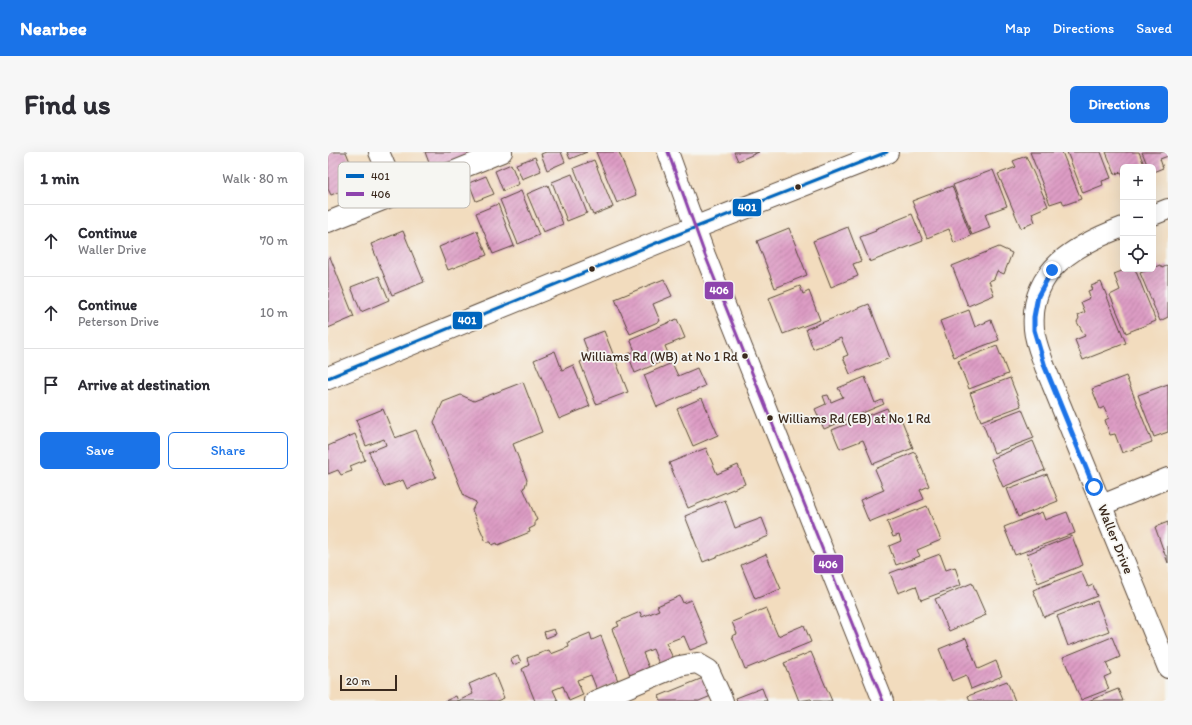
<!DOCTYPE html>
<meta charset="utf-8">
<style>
:root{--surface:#fff;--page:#f7f7f7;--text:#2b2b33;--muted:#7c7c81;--line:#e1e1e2;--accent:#1a73e8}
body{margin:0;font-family:Itim,sans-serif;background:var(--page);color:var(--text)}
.controls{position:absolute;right:12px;top:12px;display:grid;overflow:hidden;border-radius:6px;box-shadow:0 4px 16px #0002}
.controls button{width:36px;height:36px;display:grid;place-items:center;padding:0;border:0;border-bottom:1px solid var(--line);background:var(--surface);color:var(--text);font:20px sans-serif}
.scale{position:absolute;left:12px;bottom:10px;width:57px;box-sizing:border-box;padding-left:4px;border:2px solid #3b2a1e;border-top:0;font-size:11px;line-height:14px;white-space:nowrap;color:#3b2a1e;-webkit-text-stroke:3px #f6f6f2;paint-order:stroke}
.stop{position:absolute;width:12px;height:12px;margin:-9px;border:3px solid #1a73e8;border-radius:50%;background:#fff}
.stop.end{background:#1a73e8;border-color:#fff;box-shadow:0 1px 4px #0008}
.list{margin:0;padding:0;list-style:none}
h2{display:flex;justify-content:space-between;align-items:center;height:52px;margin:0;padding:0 16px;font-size:17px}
h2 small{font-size:13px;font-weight:400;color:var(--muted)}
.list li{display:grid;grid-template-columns:26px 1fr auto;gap:12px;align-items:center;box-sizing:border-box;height:72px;padding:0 16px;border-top:1px solid var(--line)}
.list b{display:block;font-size:15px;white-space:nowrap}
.list p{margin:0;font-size:13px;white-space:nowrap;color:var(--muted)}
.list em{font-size:13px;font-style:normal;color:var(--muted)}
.actions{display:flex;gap:8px;padding:12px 16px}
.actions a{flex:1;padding:9px 0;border:1px solid var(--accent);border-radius:6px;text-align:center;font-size:14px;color:var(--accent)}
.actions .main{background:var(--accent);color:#fff}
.icon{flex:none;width:22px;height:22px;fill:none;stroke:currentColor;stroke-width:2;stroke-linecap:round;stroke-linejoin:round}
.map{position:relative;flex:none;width:840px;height:549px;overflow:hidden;border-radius:6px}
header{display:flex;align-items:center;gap:24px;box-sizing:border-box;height:56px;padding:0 20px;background:var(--accent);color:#fff}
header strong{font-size:19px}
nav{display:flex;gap:22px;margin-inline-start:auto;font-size:14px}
.intro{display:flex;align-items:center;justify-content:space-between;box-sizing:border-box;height:96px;padding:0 24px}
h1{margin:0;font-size:28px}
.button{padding:10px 18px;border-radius:6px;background:var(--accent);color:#fff;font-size:14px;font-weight:700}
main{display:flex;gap:24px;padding:0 24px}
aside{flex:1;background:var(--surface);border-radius:6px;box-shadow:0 4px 16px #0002}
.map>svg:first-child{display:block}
</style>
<header>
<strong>Nearbee</strong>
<nav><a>Map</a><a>Directions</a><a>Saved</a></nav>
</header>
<div class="intro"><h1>Find us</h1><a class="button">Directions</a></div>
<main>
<aside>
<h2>1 min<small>Walk · 80 m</small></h2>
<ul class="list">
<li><svg class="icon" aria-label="ahead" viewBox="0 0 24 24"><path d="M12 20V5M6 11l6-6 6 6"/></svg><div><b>Continue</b><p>Waller Drive</p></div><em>70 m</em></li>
<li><svg class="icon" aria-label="ahead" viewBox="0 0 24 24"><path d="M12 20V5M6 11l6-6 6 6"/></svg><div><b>Continue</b><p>Peterson Drive</p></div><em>10 m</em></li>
<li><svg class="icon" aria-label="arrive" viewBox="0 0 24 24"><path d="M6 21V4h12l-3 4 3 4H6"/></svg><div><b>Arrive at destination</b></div></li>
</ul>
<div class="actions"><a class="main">Save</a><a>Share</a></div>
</aside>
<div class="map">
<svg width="840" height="549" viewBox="0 0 840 549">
<defs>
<pattern id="building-hatch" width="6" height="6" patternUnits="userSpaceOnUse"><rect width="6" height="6" fill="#dd9cc4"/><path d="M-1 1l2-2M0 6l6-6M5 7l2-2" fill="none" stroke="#b47f9f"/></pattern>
</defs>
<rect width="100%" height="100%" fill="#f6f6f2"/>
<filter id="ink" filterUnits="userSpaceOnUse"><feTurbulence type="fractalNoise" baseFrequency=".025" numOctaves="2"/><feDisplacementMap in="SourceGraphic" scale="8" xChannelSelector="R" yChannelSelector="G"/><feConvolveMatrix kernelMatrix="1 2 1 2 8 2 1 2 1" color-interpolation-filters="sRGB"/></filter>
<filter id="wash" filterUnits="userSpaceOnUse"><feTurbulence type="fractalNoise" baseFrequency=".012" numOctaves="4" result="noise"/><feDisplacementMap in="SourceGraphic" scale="16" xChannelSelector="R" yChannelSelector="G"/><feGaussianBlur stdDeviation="0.9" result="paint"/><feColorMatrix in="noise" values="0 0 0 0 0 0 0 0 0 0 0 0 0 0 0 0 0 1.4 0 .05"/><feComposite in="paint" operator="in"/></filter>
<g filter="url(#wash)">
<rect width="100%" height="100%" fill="#f2dcbe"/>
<g id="blocks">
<!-- building -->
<g fill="url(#building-hatch)">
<polygon points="0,0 18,0 31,32 3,43 0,37"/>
<polygon points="97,0 150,0 104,19"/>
<polygon points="218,0 233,0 237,10 219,18 213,2"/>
<polygon points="239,0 259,0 242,7"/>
<polygon points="268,0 291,0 308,43 289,51"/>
<polygon points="406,0 431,0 410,9"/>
<polygon points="702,0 734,0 753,47 736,53 734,48 722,52"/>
<polygon points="739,0 773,0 783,26 774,29 775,33 755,41"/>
<polygon points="778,0 811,0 817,15 795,15 795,25 793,20 787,22"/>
<polygon points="814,0 840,0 840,4 832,7 835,16 825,20 825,15 820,15"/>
<polygon points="698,4 720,54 704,61 707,70 693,76 670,22 688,15 685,9"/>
<polygon points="207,5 213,19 194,27 188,12"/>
<polygon points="266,8 285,55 265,63 246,16"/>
<polygon points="183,12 191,32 175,39 167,19"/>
<polygon points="665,18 679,54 657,62 662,76 644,83 625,33"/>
<polygon points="244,22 259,61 239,69 224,30"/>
<polygon points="158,24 166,42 148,49 141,31"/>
<polygon points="220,33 235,72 215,80 199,42"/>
<polygon points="624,34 643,84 626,91 621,77 599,86 584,49"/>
<polygon points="193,39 211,83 190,92 172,48"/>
<polygon points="170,52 186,94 165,102 148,61"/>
<polygon points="584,62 595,89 542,110 532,85 548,79 547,77"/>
<polygon points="520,75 533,109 525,112 530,124 503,135 485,89"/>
<polygon points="461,76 479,123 447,136 429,89"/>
<polygon points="75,79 96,130 64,143 43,92"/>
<polygon points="149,79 159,103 120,118 111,95"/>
<polygon points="671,95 684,101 676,122 669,119 666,127 661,129 666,143 640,154 624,114"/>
<polygon points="2,105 26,165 0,176 0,106"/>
<polygon points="832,113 834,116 840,113 840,165 832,169 812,121"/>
<polygon points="799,117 807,117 828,169 798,181 782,143 792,138 786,122"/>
<polygon points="51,124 61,148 33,160 23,135"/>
<polygon points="336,127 344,144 325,152 332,169 302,182 287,147"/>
<polygon points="773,130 798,191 755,208 747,188 757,184 749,170 751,166 750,163 757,160 753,150 762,146 760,139 765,137 763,134"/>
<polygon points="472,134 475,142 481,139 492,168 455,182 441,146"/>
<polygon points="541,152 562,206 522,222 515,205 520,203 513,186 485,197 478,177"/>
<polygon points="641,158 647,175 663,168 671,188 626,205 612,169"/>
<polygon points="349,167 357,186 337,194 342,206 307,221 300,202 307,199 302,187"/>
<polygon points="276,179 300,240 268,252 252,210 262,206 255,187"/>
<polygon points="669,194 680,222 641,237 630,209"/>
<polygon points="227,199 234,218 245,213 262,254 231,267 206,208"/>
<polygon points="344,211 350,224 369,216 377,234 329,255 316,223"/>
<polygon points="798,224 824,290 794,301 787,282 782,283 777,268 781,266 776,255 772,257 764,237"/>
<polygon points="537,225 547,251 554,248 556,252 496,277 487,257 498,252 495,244 500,243 503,250 515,245 510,236"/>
<polygon points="682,226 693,254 653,269 642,241"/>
<polygon points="195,230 214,280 185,292 199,328 197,335 195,336 209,368 207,369 207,374 201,377 202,380 170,393 169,391 164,393 163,390 158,390 144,358 148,350 136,344 106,270 115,250 133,243 146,249"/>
<polygon points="840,232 840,280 826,285 810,243"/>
<polygon points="374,246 390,283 365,294 349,257"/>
<polygon points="559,256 564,268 572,264 585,296 545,312 535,288 512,297 504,278"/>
<polygon points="55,257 67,286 88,278 108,325 79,337 75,328 56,335 41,300 58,293 56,287 38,294 28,268"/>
<polygon points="694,257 706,286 666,301 655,272"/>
<polygon points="27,282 37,308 22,314 24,319 13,323 10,318 0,322 0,294"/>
<polygon points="705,289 717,318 675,335 663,307"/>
<polygon points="378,296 389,322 410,313 417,332 360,356 341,311"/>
<polygon points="587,300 601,334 592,338 596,347 541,370 532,348 556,338 547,317"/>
<polygon points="719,322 730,349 690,365 679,337"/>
<polygon points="397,348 407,376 434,366 441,384 375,410 357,364"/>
<polygon points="599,354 613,388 589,398 592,404 568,413 561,394 573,389 571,383 565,385 559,370"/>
<polygon points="714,360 717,368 739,360 747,381 687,403 676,375"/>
<polygon points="840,370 840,411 827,375"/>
<polygon points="744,384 755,413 710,431 699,402"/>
<polygon points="438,402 453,437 427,447 413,413"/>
<polygon points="612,402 618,418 627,415 633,433 593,448 588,434 570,441 562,421"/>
<polygon points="753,419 760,435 765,433 769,444 716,465 705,438"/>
<polygon points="644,431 658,463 621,479 607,447"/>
<polygon points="352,444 355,451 363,448 381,491 362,498 356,484 338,491 345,506 331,512 325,497 315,501 321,516 302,523 284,477 291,474 289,470 312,460 314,465 331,458 329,454"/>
<polygon points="769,449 781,479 740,494 729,464"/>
<polygon points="438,456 450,484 476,473 483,490 417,517 404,484 409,482 404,470"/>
<polygon points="226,477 228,482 218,486 216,480"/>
<polygon points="262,481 264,488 273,484 290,529 269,538 263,523 249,528 255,543 241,549 235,534 225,538 230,549 207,549 194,517 201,513 199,506 221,498 223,502 241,495 240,490"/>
<polygon points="784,485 792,505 778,511 783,522 776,525 781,537 753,548 735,505"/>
<polygon points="638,486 650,517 668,509 674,524 643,537 638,523 624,529 611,497"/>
<polygon points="483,500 504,549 484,549 483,547 471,549 456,511"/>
<polygon points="190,504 193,510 185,513 183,507"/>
<polygon points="166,521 176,546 169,549 117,549 128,544 130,549 145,542 141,532"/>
<polygon points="375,526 383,544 371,549 333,549 331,544"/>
<polygon points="679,529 687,549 642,549 640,544"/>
<polygon points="434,536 439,549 409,549 408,546"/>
<polygon points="790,537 795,549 760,549"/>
</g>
</g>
</g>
<g filter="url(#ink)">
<use href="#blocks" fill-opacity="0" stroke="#564536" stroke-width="1"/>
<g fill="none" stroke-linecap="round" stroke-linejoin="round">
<defs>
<g id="minor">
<polyline points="51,0 69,43"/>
<polyline points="340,0 377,103 555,549"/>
<polyline points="825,63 840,57"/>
<polyline points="0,70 174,0"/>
<path d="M795 75C748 93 701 117 706 177 707 190 713 203 717 215L840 516"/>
<polyline points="774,353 840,326"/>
<polyline points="267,549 351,514 369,511 381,518 395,549"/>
</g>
<polyline id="major" points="0,226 333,89 559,0"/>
</defs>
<!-- minor casing -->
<use href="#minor" stroke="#564536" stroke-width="22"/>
<!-- major casing -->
<use href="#major" stroke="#564536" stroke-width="24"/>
<!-- minor -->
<use href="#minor" stroke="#fff" stroke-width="20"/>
<!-- major -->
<use href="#major" stroke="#fff" stroke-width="22"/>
<defs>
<polyline id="bus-1" points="0,226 333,89 559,0"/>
<polyline id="bus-2" points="340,0 377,103 555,549"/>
</defs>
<!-- bus-1 casing -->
<use href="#bus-1" stroke="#f6f6f2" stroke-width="6"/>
<!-- bus-2 casing -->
<use href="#bus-2" stroke="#f6f6f2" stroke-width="6"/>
<!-- bus-1 -->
<use href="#bus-1" stroke="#0065bd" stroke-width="3"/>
<!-- bus-2 -->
<use href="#bus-2" stroke="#8e44ad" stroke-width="3"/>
</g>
</g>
<g fill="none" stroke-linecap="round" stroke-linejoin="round" filter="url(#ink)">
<!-- route -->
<polyline stroke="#1a73e8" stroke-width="5" points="724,118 710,144 706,165 706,178 717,215 766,335"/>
</g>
<!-- markers -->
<g fill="#3b2a1e" stroke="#f6f6f2" stroke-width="1.5">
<circle cx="470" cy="35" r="3.5"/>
<circle cx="264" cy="117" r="3.5"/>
<circle cx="417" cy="204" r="3.5"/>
<circle cx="442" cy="266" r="3.5"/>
</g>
<g text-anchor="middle" stroke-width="3.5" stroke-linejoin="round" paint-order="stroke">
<!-- bus labels -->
<g font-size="13" fill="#3b2a1e" stroke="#f6f6f2" text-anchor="end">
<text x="410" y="209">Williams Rd (WB) at No 1 Rd</text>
<text x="450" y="271" text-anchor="start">Williams Rd (EB) at No 1 Rd</text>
</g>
<!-- street labels -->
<g font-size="14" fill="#3b2a1e" stroke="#f6f6f2">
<text transform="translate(788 387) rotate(68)" y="5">Waller Drive</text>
</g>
</g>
<!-- legend -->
<rect x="10" y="10" width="132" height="46" rx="6" fill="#f6f6f2" stroke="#beb9b2" stroke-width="1"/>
<rect x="18" y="22" width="18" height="4" fill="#0065bd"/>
<rect x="18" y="40" width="18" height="4" fill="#8e44ad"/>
<g font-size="11" fill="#3b2a1e">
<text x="43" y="28">401</text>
<text x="43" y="46">406</text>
</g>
<g stroke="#f6f6f2" stroke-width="1.5">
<rect x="404" y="46" width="30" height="19" rx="4" fill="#0065bd"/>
<rect x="376" y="129" width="30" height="19" rx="4" fill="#8e44ad"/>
<rect x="124" y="159" width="31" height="19" rx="4" fill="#0065bd"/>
<rect x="485" y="402" width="31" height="20" rx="4" fill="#8e44ad"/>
</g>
<g font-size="11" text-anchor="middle" font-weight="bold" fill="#fff">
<text x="419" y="59">401</text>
<text x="391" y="142">406</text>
<text x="139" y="172">401</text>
<text x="500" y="416">406</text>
</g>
</svg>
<div class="controls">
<button>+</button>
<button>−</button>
<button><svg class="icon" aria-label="locate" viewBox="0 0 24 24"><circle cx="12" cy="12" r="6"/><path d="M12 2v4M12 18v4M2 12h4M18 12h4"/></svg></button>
</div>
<div class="scale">20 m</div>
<div class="stop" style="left:766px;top:335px"></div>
<div class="stop end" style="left:724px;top:118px"></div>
</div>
</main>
